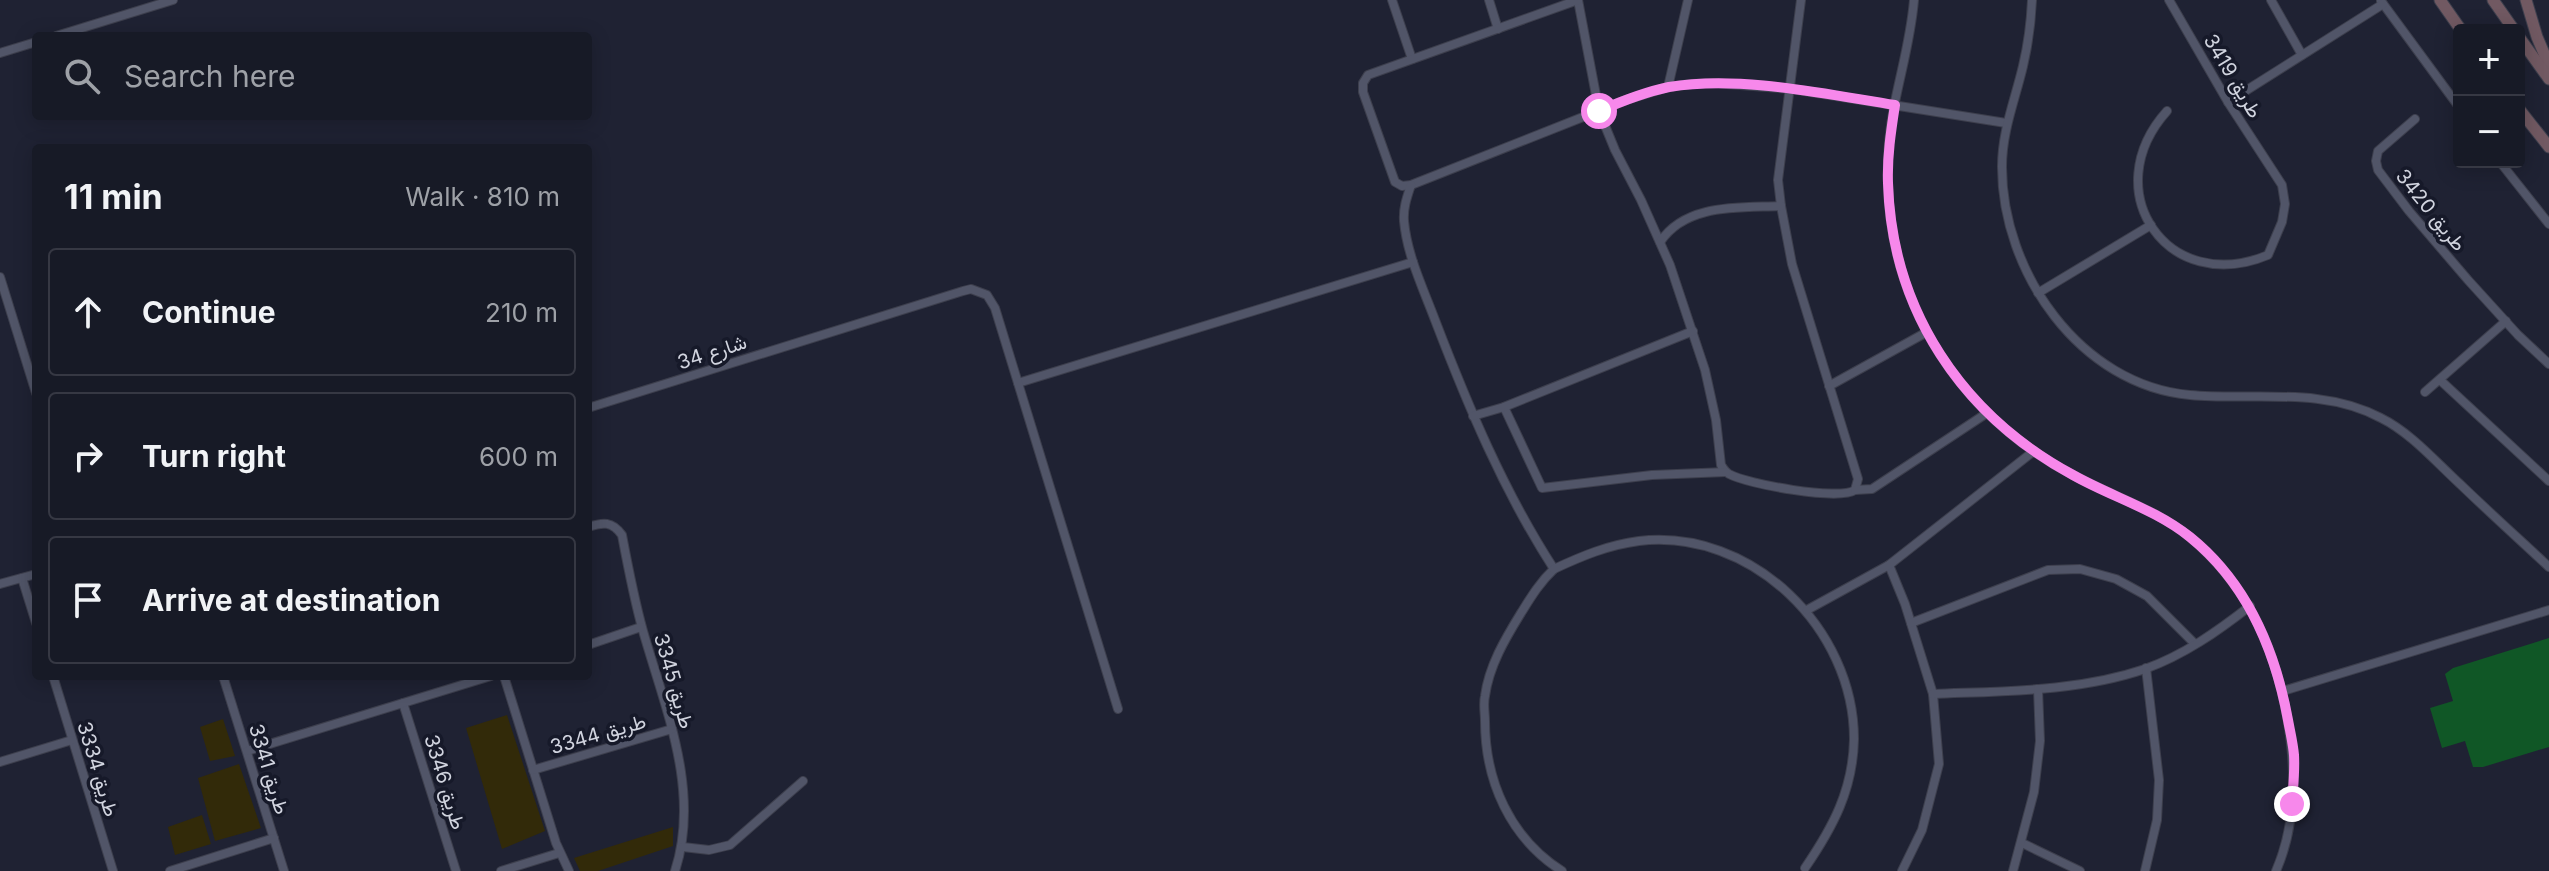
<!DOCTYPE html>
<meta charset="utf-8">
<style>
:root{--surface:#171a26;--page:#20232e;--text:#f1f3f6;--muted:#9ea1a7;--line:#363843}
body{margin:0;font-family:Inter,Vazirmatn,sans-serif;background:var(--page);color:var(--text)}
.controls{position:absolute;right:24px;top:24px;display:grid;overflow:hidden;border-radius:8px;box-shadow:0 4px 20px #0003}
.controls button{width:72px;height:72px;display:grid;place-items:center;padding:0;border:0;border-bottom:2px solid var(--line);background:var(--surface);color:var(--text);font:40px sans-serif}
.stop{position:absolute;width:24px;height:24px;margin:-18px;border:6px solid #f788eb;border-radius:50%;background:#fff}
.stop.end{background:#f788eb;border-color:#fff;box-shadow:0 2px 8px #0008}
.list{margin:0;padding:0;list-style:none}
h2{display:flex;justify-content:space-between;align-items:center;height:104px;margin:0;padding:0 32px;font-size:34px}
h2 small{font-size:26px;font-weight:400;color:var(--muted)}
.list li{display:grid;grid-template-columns:52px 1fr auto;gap:24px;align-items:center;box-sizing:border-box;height:128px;margin:0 16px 16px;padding:0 16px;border:2px solid var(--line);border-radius:8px}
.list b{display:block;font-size:30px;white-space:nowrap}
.list em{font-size:26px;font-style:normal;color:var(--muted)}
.icon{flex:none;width:44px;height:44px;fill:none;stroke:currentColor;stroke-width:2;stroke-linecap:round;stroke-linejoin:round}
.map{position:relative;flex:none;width:2549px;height:871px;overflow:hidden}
.search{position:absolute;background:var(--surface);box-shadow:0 4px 20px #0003;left:32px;top:32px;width:560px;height:88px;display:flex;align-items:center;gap:20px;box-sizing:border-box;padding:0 28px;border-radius:8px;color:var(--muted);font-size:30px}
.panel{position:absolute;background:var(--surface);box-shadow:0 4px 20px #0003;left:32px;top:144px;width:560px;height:536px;border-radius:8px}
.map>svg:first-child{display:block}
</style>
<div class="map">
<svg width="2549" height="871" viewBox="0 0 2549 871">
<rect width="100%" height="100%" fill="#1f2233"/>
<!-- green -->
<polygon fill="#105726" points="2549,638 2549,747 2483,767 2473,767 2465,741 2442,748 2430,708 2453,701 2445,674 2453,668"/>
<!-- sand -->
<g fill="#322a09">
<polygon points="507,715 545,831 502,849 466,728"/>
<polygon points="223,719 235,756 210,761 200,727"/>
<polygon points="239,764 261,828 215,841 198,778"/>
<polygon points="202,815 211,844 175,855 168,827"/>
<polygon points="673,827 673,846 598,871 580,871 574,858"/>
</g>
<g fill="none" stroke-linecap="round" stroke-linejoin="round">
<defs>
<g id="street">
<polyline points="1392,0 1412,59"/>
<polyline points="1489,0 1498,29"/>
<path d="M1578 0 1599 111 1615 150 1641 200 1670 265 1705 370 1716 420 1721 465C1724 469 1724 471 1729 474 1747 484 1839 501 1855 490L1858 479 1792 264 1781 206 1778 180 1801 0"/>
<polyline points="1578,0 1368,75 1363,83 1363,92 1395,182 1402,186 1411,185 1626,100 1668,87 1691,84 1713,83 1792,89 2006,123"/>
<path d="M1914 0C1911 37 1901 71 1894 107 1882 170 1887 238 1911 298 1942 376 2001 438 2075 476 2114 497 2158 510 2192 539 2248 587 2274 646 2287 716 2296 767 2297 823 2276 871"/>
<path d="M2032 0C2031 22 2028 45 2023 66 2015 100 2002 131 2002 167 2002 272 2080 385 2190 395 2254 401 2321 386 2381 418 2411 433 2435 461 2460 484 2489 512 2519 539 2549 567"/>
<polyline points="2271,0 2302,55"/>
<polyline points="2381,1 2459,107"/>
<polyline points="56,36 173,0"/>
<polyline points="0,53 36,42"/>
<polyline points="1668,87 1688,0"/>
<polyline points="2228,102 2383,4"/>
<path d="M2167 111C2095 191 2168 297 2268 255L2282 222 2285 204 2282 185 2228 102 2169 0"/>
<polyline points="2415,119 2378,151 2376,161 2378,170 2409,211 2468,280 2518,335 2549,364"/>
<polyline points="2500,162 2549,224"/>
<path d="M1411 185C1407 197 1403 208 1404 221 1407 255 1423 288 1435 320 1468 406 1504 492 1554 569 1540 582 1531 597 1521 613 1505 639 1489 666 1485 696 1483 704 1485 713 1485 721 1485 781 1510 838 1562 871"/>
<path d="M1660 242C1686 203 1739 208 1781 206"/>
<polyline points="0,277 36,393"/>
<polyline points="2038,293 2151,225"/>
<polyline points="2440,380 2549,481"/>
<polyline points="1018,383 1413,262"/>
<polyline points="1829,386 1927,332"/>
<polyline points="2425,392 2506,321"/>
<polyline points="1504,407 1542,488 1652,475 1726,472"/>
<polyline points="588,408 963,291 971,289 987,295 995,308 1118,709"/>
<polyline points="1473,416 1504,407 1693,331"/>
<polyline points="1855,490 1872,489 1987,413"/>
<path d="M588 527C603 522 612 521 622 535 628 567 634 599 643 631 665 708 701 791 675 871"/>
<polyline points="1889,565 1905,604 1933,694 1939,764 1922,830 1902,871"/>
<path d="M1554 569C1582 556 1608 545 1639 541 1752 528 1854 629 1854 739 1853 790 1833 827 1805 868"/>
<polyline points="22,578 36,623"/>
<polyline points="0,584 36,574"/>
<polyline points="1807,610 1889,565 2034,451"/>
<polyline points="1911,623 2048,570 2080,569 2116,579 2147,596 2195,644"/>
<polyline points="588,645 641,627"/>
<polyline points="53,676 113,871"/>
<polyline points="223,676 284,871"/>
<polyline points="504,676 556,843 569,871"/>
<polyline points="2283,691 2549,610"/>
<path d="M1933 694C2004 691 2077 692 2145 669 2184 655 2218 631 2250 606"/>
<polyline points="403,703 456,871"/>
<polyline points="247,751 491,676"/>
<polyline points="0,762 72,740"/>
<polyline points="533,770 672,729"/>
<polyline points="2022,843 2080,871"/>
<polyline points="683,847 709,850 730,845 803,781"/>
<polyline points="170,871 274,838"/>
<polyline points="501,871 559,853"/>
<polyline points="2013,871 2034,792 2040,741 2038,689"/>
<polyline points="2145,871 2157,820 2159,780 2146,668"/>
</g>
<g id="secondary">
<polyline points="2440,0 2461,30"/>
<polyline points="2493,0 2514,30"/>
<polyline points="2526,0 2537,37 2549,65"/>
<polyline points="2519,37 2549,79"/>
<polyline points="2519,109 2549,147"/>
</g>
</defs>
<!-- street casing -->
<use href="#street" stroke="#3d3f4d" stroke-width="10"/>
<!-- secondary casing -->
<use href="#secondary" stroke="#3d3f4d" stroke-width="13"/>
<!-- street -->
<use href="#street" stroke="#515568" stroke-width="8"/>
<!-- secondary -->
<use href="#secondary" stroke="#715962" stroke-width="11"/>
</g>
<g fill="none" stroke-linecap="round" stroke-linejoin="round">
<!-- route -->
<path stroke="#f788eb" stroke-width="10" d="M1599 111C1622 101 1645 92 1669 87 1739 75 1825 94 1895 105 1891 131 1887 157 1888 183 1892 311 1962 415 2073 475 2112 497 2155 509 2190 537 2247 583 2275 649 2288 720 2290 731 2293 743 2294 755 2295 771 2293 788 2292 804"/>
</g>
<g text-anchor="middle" stroke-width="7" stroke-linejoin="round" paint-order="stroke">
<!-- street labels -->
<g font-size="20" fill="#d1d4df" stroke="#161929">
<text transform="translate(2233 76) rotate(59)" y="7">طريق 3419</text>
<text transform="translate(2431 210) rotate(51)" y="7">طريق 3420</text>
<text transform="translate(712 352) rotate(-18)" y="7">شارع 34</text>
<text transform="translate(674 681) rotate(74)" y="7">طريق 3345</text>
<text transform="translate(598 734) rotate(-16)" y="7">طريق 3344</text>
<text transform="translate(98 769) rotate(73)" y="7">طريق 3334</text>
<text transform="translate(269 769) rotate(73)" y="7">طريق 3341</text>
<text transform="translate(445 782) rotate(73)" y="7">طريق 3346</text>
</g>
</g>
</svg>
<div class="controls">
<button>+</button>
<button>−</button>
</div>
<div class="stop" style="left:1599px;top:111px"></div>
<div class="stop end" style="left:2292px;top:804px"></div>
<div class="search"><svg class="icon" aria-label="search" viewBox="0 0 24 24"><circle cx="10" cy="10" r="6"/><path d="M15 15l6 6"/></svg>Search here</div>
<section class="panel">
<h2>11 min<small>Walk · 810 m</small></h2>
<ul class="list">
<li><svg class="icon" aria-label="ahead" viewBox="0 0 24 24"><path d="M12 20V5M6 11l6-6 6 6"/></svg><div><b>Continue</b></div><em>210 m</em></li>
<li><svg class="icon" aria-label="right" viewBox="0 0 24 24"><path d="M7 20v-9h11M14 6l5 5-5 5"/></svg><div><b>Turn right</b></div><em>600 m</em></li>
<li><svg class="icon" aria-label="arrive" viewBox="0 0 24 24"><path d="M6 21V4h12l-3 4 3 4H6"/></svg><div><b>Arrive at destination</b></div></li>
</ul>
</section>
</div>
